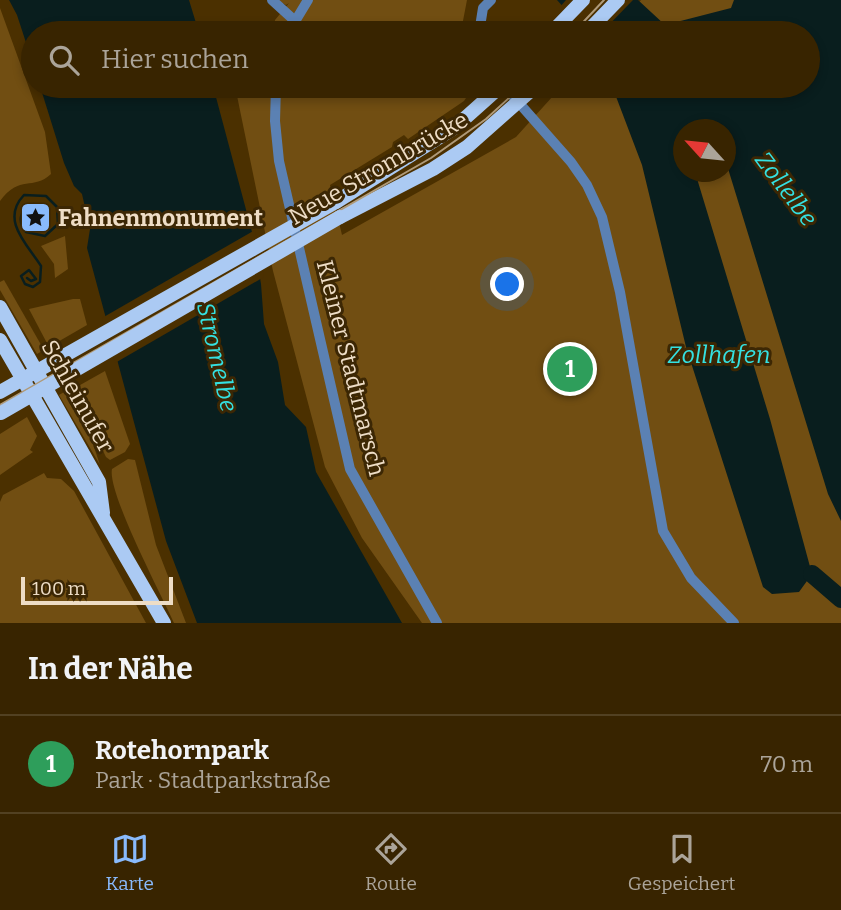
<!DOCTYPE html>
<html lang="de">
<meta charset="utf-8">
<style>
:root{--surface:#382400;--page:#3f2c0a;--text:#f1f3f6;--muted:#aba499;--line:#524122;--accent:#89bafc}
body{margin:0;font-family:Bitter,serif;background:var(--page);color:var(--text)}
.compass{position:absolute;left:673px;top:119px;width:63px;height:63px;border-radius:50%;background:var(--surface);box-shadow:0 4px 10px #0003;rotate:297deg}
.scale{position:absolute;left:21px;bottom:18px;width:152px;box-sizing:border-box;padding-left:7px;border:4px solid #eeddc6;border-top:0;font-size:19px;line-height:24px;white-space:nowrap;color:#eeddc6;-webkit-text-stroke:5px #3c2704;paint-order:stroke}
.you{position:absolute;left:508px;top:285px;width:24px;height:24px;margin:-18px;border:5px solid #fff;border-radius:50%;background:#1a73e8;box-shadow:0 0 0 10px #1a73e833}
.badge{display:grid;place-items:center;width:46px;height:46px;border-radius:50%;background:var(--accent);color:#fff;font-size:23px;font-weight:700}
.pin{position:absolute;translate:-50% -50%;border:4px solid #fff;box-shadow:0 2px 7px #0006}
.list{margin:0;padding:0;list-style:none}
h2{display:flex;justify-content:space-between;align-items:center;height:91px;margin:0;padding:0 28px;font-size:30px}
h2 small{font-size:23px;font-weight:400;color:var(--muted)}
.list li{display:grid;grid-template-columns:46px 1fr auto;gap:21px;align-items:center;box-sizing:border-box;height:98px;padding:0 28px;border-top:2px solid var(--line)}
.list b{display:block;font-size:26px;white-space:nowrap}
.list p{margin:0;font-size:23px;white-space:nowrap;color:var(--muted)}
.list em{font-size:23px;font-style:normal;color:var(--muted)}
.icon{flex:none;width:38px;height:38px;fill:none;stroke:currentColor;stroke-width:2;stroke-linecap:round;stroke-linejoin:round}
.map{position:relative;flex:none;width:841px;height:623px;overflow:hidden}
.search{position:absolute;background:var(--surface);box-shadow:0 4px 10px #0003;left:21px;right:21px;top:21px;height:77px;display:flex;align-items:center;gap:18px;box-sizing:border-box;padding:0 24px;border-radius:38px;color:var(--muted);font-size:26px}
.sheet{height:189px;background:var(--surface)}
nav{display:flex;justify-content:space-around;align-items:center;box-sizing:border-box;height:98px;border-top:2px solid var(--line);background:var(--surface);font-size:19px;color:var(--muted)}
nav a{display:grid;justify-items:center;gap:4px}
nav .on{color:var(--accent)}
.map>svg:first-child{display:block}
</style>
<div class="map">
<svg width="841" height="623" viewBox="0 0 841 623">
<rect width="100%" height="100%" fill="#4b3000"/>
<!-- green -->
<g fill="#714e12" fill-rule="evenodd">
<polygon points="277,0 467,0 462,26 465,33 273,33 275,20 289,3 286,5"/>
<path d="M641 0H841V623H422L362 538 325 467 273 271 235 86H474L464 101 408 139 404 135 393 142 392 147 330 185 342 235 516 137 562 86H808V33H611ZM684 130H726V172H684Z"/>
<path d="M0 8 45 132 51 174C33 191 20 174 0 201Z"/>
<polygon points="65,236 68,269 55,278 54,264 41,246"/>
<polygon points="4,280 44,350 37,354 0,290 0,282"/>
<polygon points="73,299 80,299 87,325 49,347 29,309"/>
<polygon points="105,371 130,444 125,452 110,460 106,457 73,389"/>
<polygon points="66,391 90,435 100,465 59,395"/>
<polygon points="27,417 37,436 30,450 33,452 0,475 0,434"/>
<path d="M128 459 135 460 156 545 186 623H174C162 596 107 492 112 469Z"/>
<polygon points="44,473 47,478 61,479 74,491 146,623 0,623 0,502 3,495"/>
</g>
<!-- water -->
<g fill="#091e1e">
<polygon points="9,0 189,0 199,33 33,33 33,64 17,15"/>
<polygon points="557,0 638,0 665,25 731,8 734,0 841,0 841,521 828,494 726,162 726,130 684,130 684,172 695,172 770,419 812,574 799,592 772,594 763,587 686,347 642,165 612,86 808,86 808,33 587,33"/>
<polygon points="40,86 213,86 252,232 261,284 264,324 278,362 285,405 306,427 316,472 402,623 197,623 166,541 87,248 90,229 82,194 74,186 64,163"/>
</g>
<!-- pier -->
<g fill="#4b3000">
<polygon points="566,0 633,0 601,33 583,33 559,8"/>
<polygon points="255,230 264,277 115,363 102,318"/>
</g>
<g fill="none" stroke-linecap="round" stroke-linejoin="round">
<!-- stream -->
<path stroke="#091e1e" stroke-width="2.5" d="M27 278 31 281 36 279 29 270 21 276 25 284 33 287 40 282 41 266C27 244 0 220 24 195L46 196 57 207 58 224 45 236 26 232C17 221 20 208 34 204L42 208 46 219 39 228 30 227"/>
<!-- river -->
<polyline stroke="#091e1e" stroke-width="18" points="812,574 841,599"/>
<!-- minor -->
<g stroke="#5b81b3" stroke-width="10">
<polyline points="272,0 294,20"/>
<polyline points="288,33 308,0"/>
<polyline points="479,33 483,8 491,0"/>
<polyline points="276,86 275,121 279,161 350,469 437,623"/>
<polyline points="504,86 571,162 587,185 602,217 620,292 663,531 691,578 734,623"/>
</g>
<!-- major -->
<g stroke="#abcaf3" stroke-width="14">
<polyline points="551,33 583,0"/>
<polyline points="586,33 618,0"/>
<polyline points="336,202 454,128 501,86"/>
<polyline points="340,217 433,169 467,147 536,86"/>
<polyline points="0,307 99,482 103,513"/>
<polyline points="0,340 164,623"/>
</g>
<!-- tram -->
<g stroke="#af9a79" stroke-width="2">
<polyline points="573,33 604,0"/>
<polyline points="0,405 431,158 486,119 522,86"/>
</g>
<!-- major-bridge -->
<g stroke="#abcaf3" stroke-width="14">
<polyline points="0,392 336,202"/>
<polyline points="1,413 340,217"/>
</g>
</g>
<!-- icons -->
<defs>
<symbol id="sight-square" viewBox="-11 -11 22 22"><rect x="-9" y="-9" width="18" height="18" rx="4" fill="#89bafc" stroke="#3c2704"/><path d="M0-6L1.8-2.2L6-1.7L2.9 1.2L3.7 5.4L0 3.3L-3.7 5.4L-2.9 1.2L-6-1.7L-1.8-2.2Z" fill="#111"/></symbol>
</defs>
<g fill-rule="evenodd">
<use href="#sight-square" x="18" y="200" width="35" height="35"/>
</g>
<g text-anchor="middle" stroke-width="6" stroke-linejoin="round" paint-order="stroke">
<!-- street labels -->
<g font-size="23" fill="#eeddc6" stroke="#3c2704">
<text transform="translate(378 168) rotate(-30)" y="8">Neue Strombrücke</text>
<text transform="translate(351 368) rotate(76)" y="8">Kleiner Stadtmarsch</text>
<text transform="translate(78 396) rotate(61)" y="8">Schleinufer</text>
</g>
<!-- poi labels -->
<g font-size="23" font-weight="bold" fill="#eeddc6" stroke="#3c2704" text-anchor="start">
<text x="58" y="226">Fahnenmonument</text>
</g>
<!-- water labels -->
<g font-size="24" font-style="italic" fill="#34e1e2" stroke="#3c2704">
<text transform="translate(786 189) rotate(53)" y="8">Zollelbe</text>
<text x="719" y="363">Zollhafen</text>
<text transform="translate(217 357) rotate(77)" y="8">Stromelbe</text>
</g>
</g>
</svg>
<svg class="compass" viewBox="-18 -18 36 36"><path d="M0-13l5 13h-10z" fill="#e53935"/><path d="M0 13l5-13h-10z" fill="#aba499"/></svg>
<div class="scale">100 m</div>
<div class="you"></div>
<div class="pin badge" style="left:570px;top:369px;background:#2e9e5b">1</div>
<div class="search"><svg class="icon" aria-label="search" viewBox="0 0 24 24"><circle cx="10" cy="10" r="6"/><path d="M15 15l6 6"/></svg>Hier suchen</div>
</div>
<section class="sheet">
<h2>In der Nähe<small></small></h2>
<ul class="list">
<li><span class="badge" style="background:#2e9e5b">1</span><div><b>Rotehornpark</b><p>Park · Stadtparkstraße</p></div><em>70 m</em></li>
</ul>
</section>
<nav>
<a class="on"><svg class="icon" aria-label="map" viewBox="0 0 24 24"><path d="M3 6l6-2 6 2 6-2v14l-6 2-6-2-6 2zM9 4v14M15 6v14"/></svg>Karte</a>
<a><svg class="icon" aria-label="directions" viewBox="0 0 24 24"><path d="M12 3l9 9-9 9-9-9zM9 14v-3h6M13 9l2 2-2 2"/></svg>Route</a>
<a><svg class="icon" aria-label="saved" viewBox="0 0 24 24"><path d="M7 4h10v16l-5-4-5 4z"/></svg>Gespeichert</a>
</nav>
